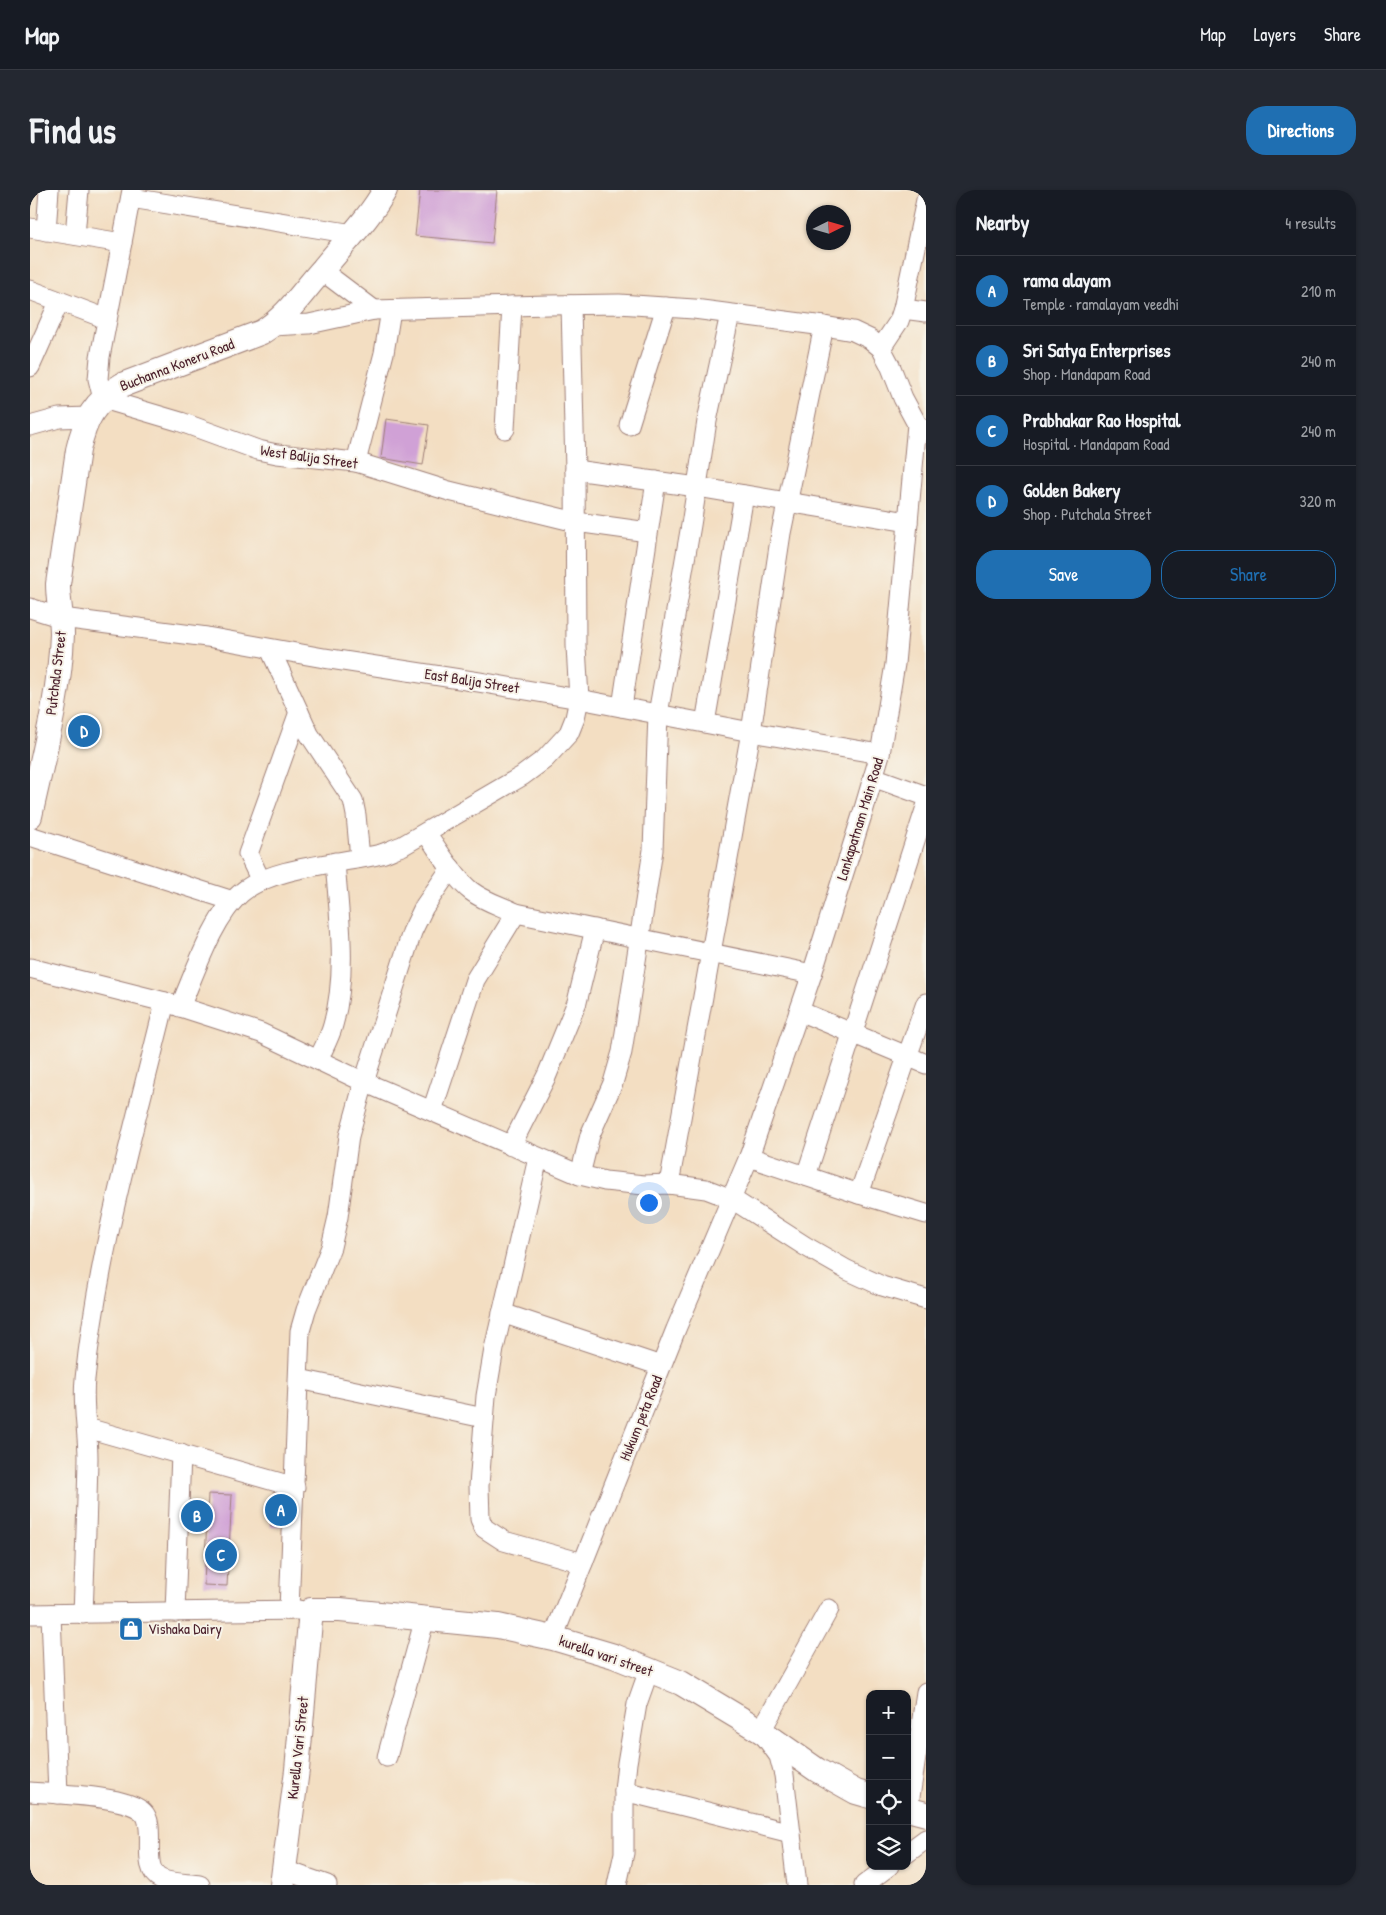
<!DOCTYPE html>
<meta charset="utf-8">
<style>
:root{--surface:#171b24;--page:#242831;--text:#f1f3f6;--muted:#9ea1a6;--line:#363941;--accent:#1f6fb2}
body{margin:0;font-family:"Patrick Hand",sans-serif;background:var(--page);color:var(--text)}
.controls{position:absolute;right:15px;bottom:15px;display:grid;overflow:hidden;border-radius:10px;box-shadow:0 1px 4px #0004}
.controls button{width:45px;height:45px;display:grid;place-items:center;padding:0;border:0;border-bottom:1px solid var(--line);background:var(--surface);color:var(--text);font:25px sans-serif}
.compass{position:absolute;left:776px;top:15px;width:45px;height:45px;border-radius:50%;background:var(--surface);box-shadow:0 1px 4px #0004;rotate:85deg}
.you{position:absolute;left:618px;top:1012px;width:18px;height:18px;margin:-12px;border:4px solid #fff;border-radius:50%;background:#1a73e8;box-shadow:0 0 0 8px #1a73e833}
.badge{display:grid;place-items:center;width:32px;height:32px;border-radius:50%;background:var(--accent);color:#fff;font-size:16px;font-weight:700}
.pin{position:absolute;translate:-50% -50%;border:2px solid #fff;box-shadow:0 1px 5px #0006}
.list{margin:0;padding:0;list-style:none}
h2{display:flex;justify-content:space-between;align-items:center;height:65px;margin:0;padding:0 20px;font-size:21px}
h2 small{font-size:16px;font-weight:400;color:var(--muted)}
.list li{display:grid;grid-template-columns:32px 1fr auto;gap:15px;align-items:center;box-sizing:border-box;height:70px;padding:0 20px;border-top:1px solid var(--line)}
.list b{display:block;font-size:19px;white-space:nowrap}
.list p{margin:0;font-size:16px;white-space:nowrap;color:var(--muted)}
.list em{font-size:16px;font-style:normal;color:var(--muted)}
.actions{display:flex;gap:10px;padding:15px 20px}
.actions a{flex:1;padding:11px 0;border:1px solid var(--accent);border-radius:20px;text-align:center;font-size:18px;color:var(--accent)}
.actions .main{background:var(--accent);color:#fff}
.icon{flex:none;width:28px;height:28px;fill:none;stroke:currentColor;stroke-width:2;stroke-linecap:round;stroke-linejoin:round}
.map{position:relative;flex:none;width:896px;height:1695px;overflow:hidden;border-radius:20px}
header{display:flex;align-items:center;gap:30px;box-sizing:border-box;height:70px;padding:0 25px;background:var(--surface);border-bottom:1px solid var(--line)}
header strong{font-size:24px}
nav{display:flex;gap:28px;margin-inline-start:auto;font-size:18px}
.intro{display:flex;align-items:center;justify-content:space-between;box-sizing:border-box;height:120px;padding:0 30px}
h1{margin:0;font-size:35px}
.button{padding:12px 22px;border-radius:20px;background:var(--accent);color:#fff;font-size:18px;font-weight:700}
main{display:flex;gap:30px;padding:0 30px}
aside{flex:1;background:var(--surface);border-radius:20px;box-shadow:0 1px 4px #0004}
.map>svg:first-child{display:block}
</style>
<header>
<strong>Map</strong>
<nav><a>Map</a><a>Layers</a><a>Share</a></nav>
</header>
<div class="intro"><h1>Find us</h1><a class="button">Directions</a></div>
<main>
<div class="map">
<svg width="896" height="1695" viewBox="0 0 896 1695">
<rect width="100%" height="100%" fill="#f7f3e8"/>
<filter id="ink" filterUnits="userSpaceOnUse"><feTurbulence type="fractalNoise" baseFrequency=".02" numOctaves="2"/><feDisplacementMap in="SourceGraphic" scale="10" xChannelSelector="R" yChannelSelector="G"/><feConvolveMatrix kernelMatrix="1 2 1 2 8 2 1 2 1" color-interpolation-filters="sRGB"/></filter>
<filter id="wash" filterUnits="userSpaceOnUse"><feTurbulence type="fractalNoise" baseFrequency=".0096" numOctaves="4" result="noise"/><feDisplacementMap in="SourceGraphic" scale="20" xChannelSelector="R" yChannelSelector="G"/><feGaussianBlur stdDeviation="1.12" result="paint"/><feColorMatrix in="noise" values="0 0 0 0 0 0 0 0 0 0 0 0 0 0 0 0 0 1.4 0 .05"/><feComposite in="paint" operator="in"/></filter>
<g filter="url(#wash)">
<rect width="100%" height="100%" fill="#f3dec2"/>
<g id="blocks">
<!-- building -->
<g fill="#d0a1d6">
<polygon points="390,0 467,0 462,53 385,46"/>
<polygon points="356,229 399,235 393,275 351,268"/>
<polygon points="178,1304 202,1305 197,1396 174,1395"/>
<polygon points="243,1305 252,1305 251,1336 241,1336"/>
</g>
</g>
</g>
<g filter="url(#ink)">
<use href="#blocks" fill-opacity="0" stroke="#9e7e76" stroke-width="1"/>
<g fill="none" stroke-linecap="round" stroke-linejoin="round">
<defs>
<g id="minor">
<polyline points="102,0 70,167 68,189 73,209 151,232 228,260 247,264 326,272 419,301 546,332 618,342"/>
<polyline points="101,8 323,44"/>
<polyline points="0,38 92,53"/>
<polyline points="16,41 19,0"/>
<polyline points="45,45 49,0"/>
<polyline points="291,80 344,120"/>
<polyline points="0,100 77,129"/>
<polyline points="873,119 896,122"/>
<polyline points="242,136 279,134 344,120 518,115 589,114 664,119 794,136 823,141 840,149 851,158 860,175 873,208 887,234 896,241"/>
<polyline points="851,158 869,131 873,119 896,10"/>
<polyline points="0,177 29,112"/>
<polyline points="599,235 636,117"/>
<polyline points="0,236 29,228 58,227"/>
<polyline points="475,239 482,116"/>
<polyline points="326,272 354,163 361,120"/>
<polyline points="545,280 667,297 878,332"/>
<polyline points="0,418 32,428 177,447 294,468 449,492 549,509 721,542 850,564"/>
<polyline points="240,459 279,544 323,610 326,625 330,668"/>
<polyline points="592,517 626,291"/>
<polyline points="675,533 714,305"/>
<polyline points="843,587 896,606"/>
<path d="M396 643C408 659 425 689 441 701 454 711 471 716 486 723L782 784"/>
<polyline points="0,646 203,711"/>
<polyline points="231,691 218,664 269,522"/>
<polyline points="0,778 135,812 231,843 334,892 550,985 575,991 614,995 639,994 676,999 702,1009 775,1056 817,1080 852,1096 896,1109"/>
<path d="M150 817C165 783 183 727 211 703 242 676 312 674 351 664 358 662 365 658 372 656L492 586 515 569 539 543 545 528 549 509 546 456 545 280 541 115"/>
<polyline points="769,821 896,874"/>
<path d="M288 870C293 859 300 847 303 835 318 782 309 726 305 672"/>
<polyline points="402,921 445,790 486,723"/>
<polyline points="481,956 517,885 547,812 565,739"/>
<polyline points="719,967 829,1004 896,1024"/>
<polyline points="508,968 464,1159 456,1206 449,1296 450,1329 454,1338 474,1351 553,1373"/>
<polyline points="550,985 560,945 583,893 592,862 623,660 628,524 661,335 677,231 700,124"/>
<polyline points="776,986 896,617"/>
<polyline points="639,994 721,542 751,343 794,136"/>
<polyline points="829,1004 896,813"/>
<polyline points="472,1123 631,1176"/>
<polyline points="269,1189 454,1228"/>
<polyline points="57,1238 265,1297"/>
<polyline points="259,1420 270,1141 276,1120 301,1057 308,1027 319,946 334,892 382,742 394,717 421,678"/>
<polyline points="145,1422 151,1264"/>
<polyline points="0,1424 269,1420"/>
<polyline points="21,1424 28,1604"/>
<path d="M53 1424C55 1372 57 1320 58 1268 58 1242 52 1216 55 1189 68 1061 105 936 135 812"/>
<polyline points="523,1448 646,1139 719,967 782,784 833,622 850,564 865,474 887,234"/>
<polyline points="357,1567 395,1428"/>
<polyline points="594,1601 761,1643"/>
<path d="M0 1602C24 1604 96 1605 113 1622 128 1636 109 1679 131 1689 142 1694 158 1693 170 1695"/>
<polyline points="878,1620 896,1502"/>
<polyline points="877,1663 896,1649"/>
<polyline points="254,1680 297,1695"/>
<polyline points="587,1695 594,1663 594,1601 597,1573 607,1514 619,1480"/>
<polyline points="767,1695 754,1585 749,1566 731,1541 799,1419"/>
<polyline points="834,1695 859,1676"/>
</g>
<g id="major">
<path d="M0 626C13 566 30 505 32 444 32 427 28 411 28 394L48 260C55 229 64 212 92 195L232 142C258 126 273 101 293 79 314 53 339 29 355 0"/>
<polyline points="877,1619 896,1624"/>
<polyline points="252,1695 267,1580 281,1420 310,1420 468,1436 523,1448 584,1466 651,1493 731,1541 787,1580 826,1602 840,1606"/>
</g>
</defs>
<!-- minor casing -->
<use href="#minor" stroke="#9e7e76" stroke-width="21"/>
<!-- major casing -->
<use href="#major" stroke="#9e7e76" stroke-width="26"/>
<!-- minor -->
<use href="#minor" stroke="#fff" stroke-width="19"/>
<!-- major -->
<use href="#major" stroke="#fff" stroke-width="24"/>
</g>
</g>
<!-- icons -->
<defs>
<symbol id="shop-square" viewBox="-11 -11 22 22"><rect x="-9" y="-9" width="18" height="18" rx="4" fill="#1f6fb2" stroke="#f7f3e8"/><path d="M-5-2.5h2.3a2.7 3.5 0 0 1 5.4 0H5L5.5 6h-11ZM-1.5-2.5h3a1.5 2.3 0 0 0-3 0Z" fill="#fff"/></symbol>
</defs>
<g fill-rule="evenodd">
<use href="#shop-square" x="87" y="1425" width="28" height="28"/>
</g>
<g text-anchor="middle" stroke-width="4" stroke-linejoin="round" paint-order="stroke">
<!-- street labels -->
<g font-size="15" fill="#4a1f2b" stroke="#f7f3e8">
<text transform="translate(147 175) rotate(-21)" y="5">Buchanna Koneru Road</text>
<text transform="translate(279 267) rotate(8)" y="5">West Balija Street</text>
<text transform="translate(26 483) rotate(-83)" y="5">Putchala Street</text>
<text transform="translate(442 491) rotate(9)" y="5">East Balija Street</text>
<text transform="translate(830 629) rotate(-73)" y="5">Lankapatnam Main Road</text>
<text transform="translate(611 1228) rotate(-68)" y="5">Hukum peta Road</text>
<text transform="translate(576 1466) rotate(19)" y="5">kurella vari street</text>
<text transform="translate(268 1558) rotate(-84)" y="5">Kurella Vari Street</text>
</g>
<!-- poi labels -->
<g font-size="15" fill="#4a1f2b" stroke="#f7f3e8" text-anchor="start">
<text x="118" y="1444">Vishaka Dairy</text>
</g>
</g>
</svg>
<div class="controls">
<button>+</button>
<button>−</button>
<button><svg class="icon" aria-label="locate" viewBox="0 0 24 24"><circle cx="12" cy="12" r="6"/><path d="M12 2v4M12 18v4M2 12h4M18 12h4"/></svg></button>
<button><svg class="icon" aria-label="layers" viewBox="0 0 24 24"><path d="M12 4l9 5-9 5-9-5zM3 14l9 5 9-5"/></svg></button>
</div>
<svg class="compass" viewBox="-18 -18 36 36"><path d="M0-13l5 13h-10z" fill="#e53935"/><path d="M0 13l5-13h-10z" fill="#9ea1a6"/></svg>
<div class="you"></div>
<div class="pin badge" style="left:251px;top:1320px">A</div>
<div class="pin badge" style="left:167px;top:1326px">B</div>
<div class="pin badge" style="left:191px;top:1365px">C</div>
<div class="pin badge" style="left:54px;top:541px">D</div>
</div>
<aside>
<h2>Nearby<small>4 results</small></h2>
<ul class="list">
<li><span class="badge">A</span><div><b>rama alayam</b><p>Temple · ramalayam veedhi</p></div><em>210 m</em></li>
<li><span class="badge">B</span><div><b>Sri Satya Enterprises</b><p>Shop · Mandapam Road</p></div><em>240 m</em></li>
<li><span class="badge">C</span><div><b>Prabhakar Rao Hospital</b><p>Hospital · Mandapam Road</p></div><em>240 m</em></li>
<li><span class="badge">D</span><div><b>Golden Bakery</b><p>Shop · Putchala Street</p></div><em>320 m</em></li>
</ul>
<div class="actions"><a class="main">Save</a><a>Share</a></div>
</aside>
</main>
